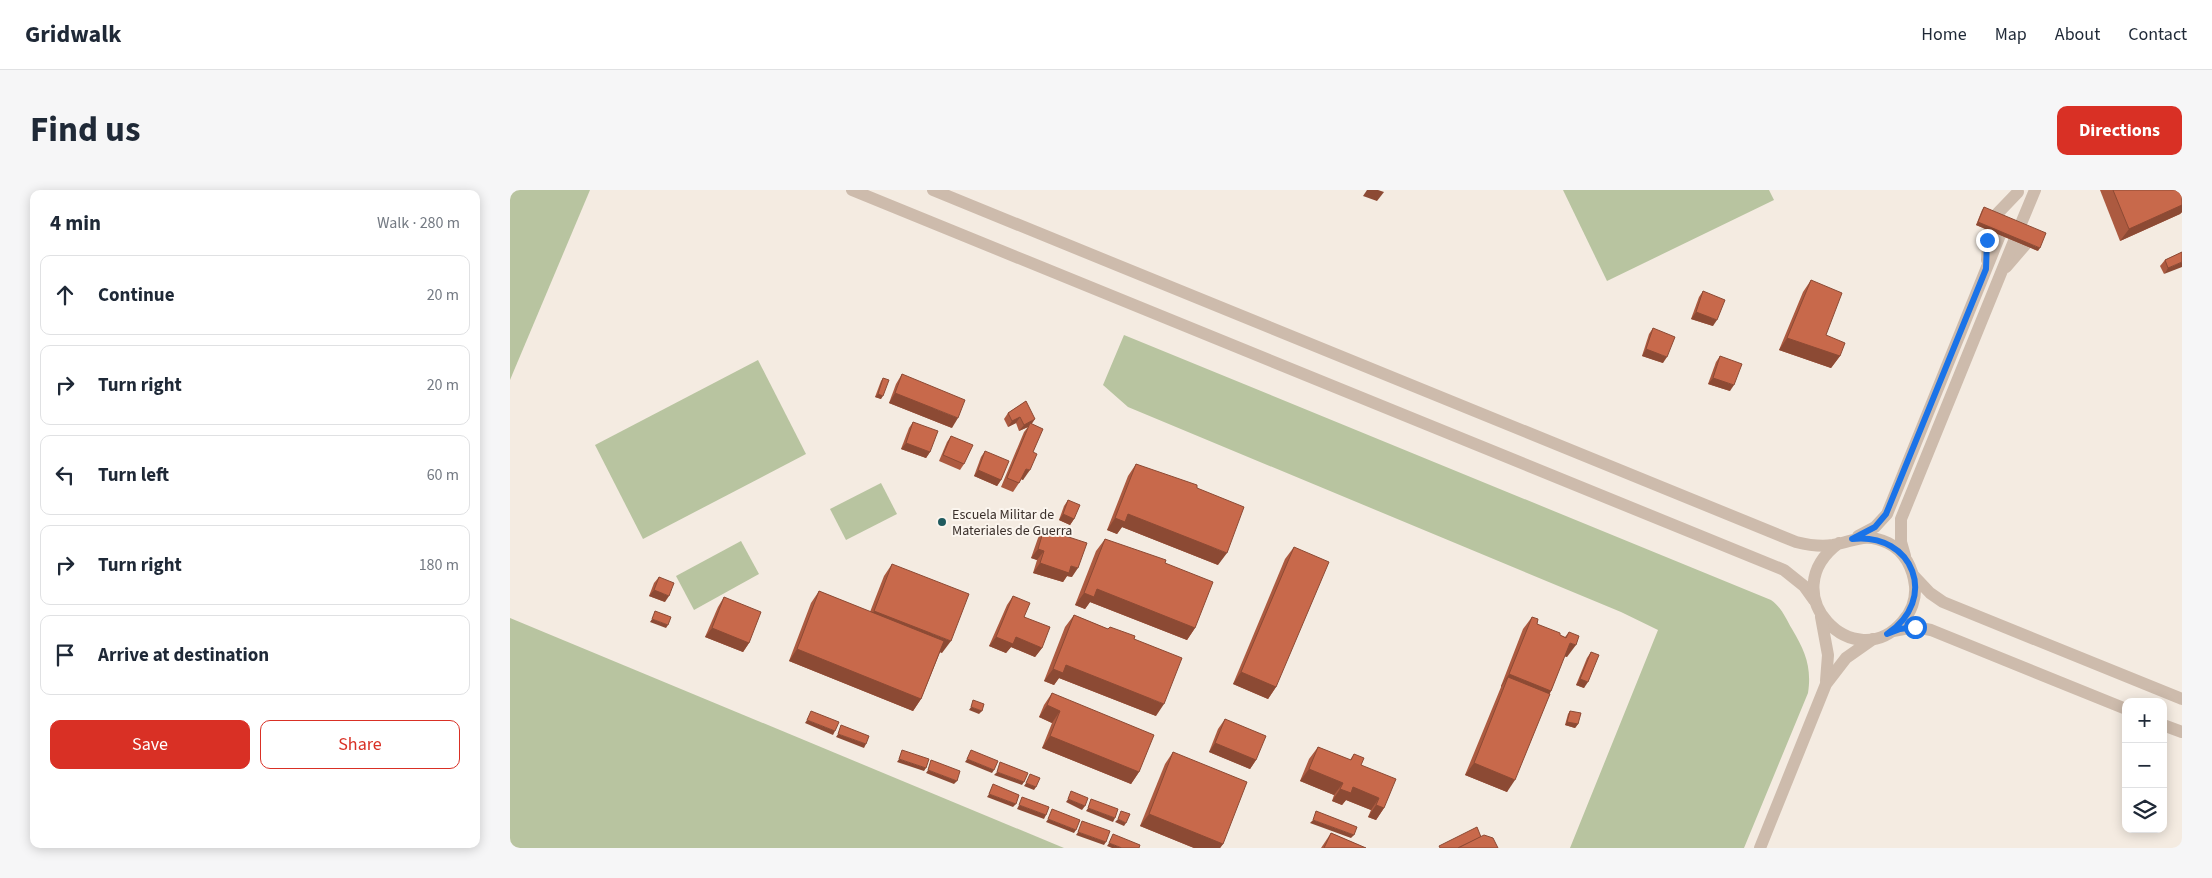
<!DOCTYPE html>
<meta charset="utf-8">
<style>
:root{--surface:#fff;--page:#f6f6f7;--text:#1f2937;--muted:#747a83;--line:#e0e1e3;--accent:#d93025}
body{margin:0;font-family:"Source Sans 3",sans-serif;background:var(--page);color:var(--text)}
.controls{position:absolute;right:15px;bottom:15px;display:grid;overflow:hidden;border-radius:10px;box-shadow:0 2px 12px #0003}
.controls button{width:45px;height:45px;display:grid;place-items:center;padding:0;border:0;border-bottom:1px solid var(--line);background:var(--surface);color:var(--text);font:25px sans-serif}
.stop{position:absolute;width:15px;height:15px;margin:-11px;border:4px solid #1a73e8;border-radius:50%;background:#fff}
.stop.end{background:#1a73e8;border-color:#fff;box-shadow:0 1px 5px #0008}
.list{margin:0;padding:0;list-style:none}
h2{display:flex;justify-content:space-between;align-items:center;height:65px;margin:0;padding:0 20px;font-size:21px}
h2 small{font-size:16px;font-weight:400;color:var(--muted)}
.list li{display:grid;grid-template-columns:32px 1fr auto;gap:15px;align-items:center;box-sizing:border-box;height:80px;margin:0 10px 10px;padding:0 10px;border:1px solid var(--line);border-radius:10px}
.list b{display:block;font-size:19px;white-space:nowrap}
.list em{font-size:16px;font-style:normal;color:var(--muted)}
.actions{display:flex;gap:10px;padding:15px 20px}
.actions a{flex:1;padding:11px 0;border:1px solid var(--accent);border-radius:10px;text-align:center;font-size:18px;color:var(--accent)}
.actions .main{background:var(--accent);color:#fff}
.icon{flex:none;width:28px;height:28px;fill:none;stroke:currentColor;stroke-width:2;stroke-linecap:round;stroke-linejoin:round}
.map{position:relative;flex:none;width:1672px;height:658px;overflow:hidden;border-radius:10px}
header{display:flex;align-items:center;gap:30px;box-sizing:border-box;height:70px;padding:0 25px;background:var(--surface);border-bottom:1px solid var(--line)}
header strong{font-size:24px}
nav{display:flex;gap:28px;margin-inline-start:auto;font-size:18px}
.intro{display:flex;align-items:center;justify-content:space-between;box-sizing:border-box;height:120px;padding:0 30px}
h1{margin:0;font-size:35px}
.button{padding:12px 22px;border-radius:10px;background:var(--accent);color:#fff;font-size:18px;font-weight:700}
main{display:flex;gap:30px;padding:0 30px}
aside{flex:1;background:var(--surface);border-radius:10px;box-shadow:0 2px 12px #0003}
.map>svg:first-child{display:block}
</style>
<header>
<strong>Gridwalk</strong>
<nav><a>Home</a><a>Map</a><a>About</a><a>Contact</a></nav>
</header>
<div class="intro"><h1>Find us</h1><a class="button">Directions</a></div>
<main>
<aside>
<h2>4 min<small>Walk · 280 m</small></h2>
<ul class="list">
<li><svg class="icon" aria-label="ahead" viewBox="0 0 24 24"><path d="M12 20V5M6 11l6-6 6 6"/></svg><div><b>Continue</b></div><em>20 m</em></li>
<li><svg class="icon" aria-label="right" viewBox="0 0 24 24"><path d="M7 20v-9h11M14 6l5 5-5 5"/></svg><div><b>Turn right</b></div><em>20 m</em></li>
<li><svg class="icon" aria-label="left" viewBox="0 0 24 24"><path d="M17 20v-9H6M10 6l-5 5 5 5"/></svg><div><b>Turn left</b></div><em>60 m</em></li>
<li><svg class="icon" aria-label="right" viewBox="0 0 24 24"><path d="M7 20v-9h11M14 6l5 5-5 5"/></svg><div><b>Turn right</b></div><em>180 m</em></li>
<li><svg class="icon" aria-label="arrive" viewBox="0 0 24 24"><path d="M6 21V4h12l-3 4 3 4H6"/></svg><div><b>Arrive at destination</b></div></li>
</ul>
<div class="actions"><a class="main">Save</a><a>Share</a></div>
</aside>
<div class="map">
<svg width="1672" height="658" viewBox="0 0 1672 658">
<rect width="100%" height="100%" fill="#f4ebe1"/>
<!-- green -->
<g fill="#b8c4a0">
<polygon points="0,0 80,0 0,190"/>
<polygon points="1053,0 1259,0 1264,10 1097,91"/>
<path d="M614 145 1261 410C1272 418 1275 427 1282 439 1295 461 1302 477 1298 503L1234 658H1060L1148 440 1111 422 618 217 593 195Z"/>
<polygon points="248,170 296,264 133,349 85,255"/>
<polygon points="371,293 387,324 336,350 320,319"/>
<polygon points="231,351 249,384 184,420 166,386"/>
<polygon points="0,428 554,658 0,658"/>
</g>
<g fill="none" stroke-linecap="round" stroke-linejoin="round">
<!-- street -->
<g stroke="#cdbbac" stroke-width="12">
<polyline points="342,0 1274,380 1294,396 1304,410"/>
<path d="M423 0 1286 352C1298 355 1310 357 1323 355 1345 351 1355 342 1378 353 1395 361 1403 379 1405 396 1406 409 1401 422 1393 431 1345 488 1261 403 1329 353"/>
<polyline points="1485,26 1508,2"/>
<polyline points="1510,36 1525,0"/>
<polyline points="1477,70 1479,41"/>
<polyline points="1496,77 1515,55"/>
<polyline points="1348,346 1365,337 1377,324 1490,45"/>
<polyline points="1395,366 1391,352 1391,329 1504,51"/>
<polyline points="1404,386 1420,403 1433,412 1672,509"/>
<polyline points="1311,427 1318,465 1316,491"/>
<polyline points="1383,441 1405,437 1421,440 1616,519"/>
<polyline points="1653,535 1672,542"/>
<polyline points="1250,658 1316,494 1336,468 1363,449"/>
</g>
</g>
<!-- wall -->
<g fill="#ac5a40">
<polygon points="1590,0 1672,0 1672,22 1670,24 1610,51"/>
<polygon points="1474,17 1528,61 1466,35 1472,20"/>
<polygon points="1672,62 1654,84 1650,76 1655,70"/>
<polygon points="1301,90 1316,145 1330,166 1321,178 1269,160 1293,102"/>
<polygon points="1193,101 1203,136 1181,129 1189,107"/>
<polygon points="1143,138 1153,173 1132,166 1139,144"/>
<polygon points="1210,166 1220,201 1198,194 1206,172"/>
<polygon points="392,184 442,238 379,213 386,194"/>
<polygon points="373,188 371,209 365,207 371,191"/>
<polygon points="516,211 522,234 523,262 513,290 511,289 509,293 503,302 491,297 514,242 518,237 509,241 506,233 498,237 494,229 498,223"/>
<polygon points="403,232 420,262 416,268 391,259 399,238"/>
<polygon points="441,246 454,274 450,280 429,271 437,252"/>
<polygon points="475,261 491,290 487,296 464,286 471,267"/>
<polygon points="626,274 687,298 708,375 612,337 607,344 597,340 618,286"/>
<polygon points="558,310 564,329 560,335 549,330 554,316"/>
<polygon points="534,339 562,387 557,386 553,392 523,383 527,370 521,368 528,348"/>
<polygon points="595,349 655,373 685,438 677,450 580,412 575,419 565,415 586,361"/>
<polygon points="784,357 766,497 758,509 723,494 775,369"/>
<polygon points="382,374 432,463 430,462 411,509 403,521 279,471 301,413 309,401 360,422 374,386"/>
<polygon points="149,387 155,412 139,406 144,393"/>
<polygon points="503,406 532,458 525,467 501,457 496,463 479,456 497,415"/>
<polygon points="214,407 239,453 233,462 195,447 208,417"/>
<polygon points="564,425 598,439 600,437 624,449 646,526 549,488 544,495 534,491 555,437"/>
<polygon points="1022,427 1027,434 1050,445 1055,447 1059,442 1057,467 1054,466 1041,501 997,602 955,585 991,497 991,496 1013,439"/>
<polygon points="1081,462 1074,498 1066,495 1077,468"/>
<polygon points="542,503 629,582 621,594 532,558 542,533 529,527 534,515"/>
<polygon points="1060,521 1068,534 1065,538 1055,535 1058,524"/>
<polygon points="715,529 746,570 740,579 699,562 708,539"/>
<polygon points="808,557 840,570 844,564 851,575 874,618 866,630 858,627 861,620 836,610 832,615 822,611 824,605 790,591 799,569"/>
<polygon points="663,562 713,654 710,658 684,658 630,636 655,574"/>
<polygon points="821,643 856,658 811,658"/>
</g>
<!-- shaded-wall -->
<g fill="#8c4a34">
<polygon points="857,0 868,0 874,2 867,11 853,6"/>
<polygon points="1672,15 1672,22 1670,24 1610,51 1619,39"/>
<polygon points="1468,32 1530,58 1528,61 1466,35"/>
<polygon points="1672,72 1672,77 1654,84 1658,78"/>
<polygon points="1186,122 1207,130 1203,136 1181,129"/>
<polygon points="1277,148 1330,166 1321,178 1269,160"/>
<polygon points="1136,159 1157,167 1153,173 1132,166"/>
<polygon points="1203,188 1224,195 1220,201 1198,194"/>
<polygon points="385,203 448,228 442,238 379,213"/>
<polygon points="368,204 373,206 371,209 365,207"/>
<polygon points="510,227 506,233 498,237 502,231"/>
<polygon points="525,229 521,235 520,233 518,237 509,241 514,235"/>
<polygon points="396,253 420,262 416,268 391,259"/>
<polygon points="516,279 520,280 513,290 509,288"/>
<polygon points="468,280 491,290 487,296 464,286"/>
<polygon points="553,324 564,329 560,335 549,330"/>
<polygon points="618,324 717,363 708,375 612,337 607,344 597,340 605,328"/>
<polygon points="528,359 534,361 527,370 521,368"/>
<polygon points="530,373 561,376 568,378 562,387 557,386 553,392 523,383"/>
<polygon points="587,399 685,438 677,450 580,412 575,419 565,415 574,403"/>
<polygon points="144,400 159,406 155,412 139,406"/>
<polygon points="364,421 441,451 432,463 356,433"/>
<polygon points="142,429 158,435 156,438 140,432"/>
<polygon points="202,438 239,453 233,462 195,447"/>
<polygon points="486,447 506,447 532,458 525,467 501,457 496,463 479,456"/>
<polygon points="1060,453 1066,455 1057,467 1051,465"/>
<polygon points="287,459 411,509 403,521 279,471"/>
<polygon points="556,475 654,514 646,526 549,488 544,495 534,491 543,479"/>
<polygon points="731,482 766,497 758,509 723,494"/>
<polygon points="999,484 1041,501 1033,513 998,487 991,497 991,496"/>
<polygon points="1070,489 1078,492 1074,498 1066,495"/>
<polygon points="537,515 550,521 542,533 529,527"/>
<polygon points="461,517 472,521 469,524 459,520"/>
<polygon points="297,530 325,541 323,545 295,533"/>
<polygon points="1057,532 1068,534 1065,538 1055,535"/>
<polygon points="328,544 356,554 354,558 326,547"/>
<polygon points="540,546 629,582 621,594 532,558"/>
<polygon points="705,553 746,570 740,579 699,562"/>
<polygon points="389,569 416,578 414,581 387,572"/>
<polygon points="457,569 484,580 482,583 455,572"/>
<polygon points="964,573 1005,590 997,602 955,585"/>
<polygon points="799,579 833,593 824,605 790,591"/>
<polygon points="418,580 447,591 444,594 416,583"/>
<polygon points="487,582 514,592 512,595 484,585"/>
<polygon points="516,593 526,597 524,600 514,596"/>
<polygon points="843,597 869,608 861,620 836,610 832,615 822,611 830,599"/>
<polygon points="479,604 506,614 503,617 477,607"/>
<polygon points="558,609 575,616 572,620 556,612"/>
<polygon points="509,615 536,625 534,629 507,619"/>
<polygon points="866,615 874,618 866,630 858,627"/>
<polygon points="578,618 605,628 603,632 576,621"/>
<polygon points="639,624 713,654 710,658 684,658 630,636"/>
<polygon points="538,629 566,640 564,643 536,632"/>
<polygon points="608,629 616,633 614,636 605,632"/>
<polygon points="803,630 844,645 841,648 800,633"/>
<polygon points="568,642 596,652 594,655 566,645"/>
<polygon points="599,653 612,658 602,658 597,656"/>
</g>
<!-- building -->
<g fill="#c8694b" stroke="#8c4a34">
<polygon points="1603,0 1672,0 1672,15 1619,39"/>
<polygon points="1474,17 1536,43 1530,58 1468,32"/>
<polygon points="1672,62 1672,72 1658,78 1655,70"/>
<polygon points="1301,90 1332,103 1316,145 1335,153 1330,166 1277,148"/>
<polygon points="1193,101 1215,110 1207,130 1186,122"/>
<polygon points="1143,138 1165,147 1157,167 1136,159"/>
<polygon points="1210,166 1232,174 1224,195 1203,188"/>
<polygon points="392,184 455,210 448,228 385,203"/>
<polygon points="373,188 379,190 373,206 368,204"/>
<polygon points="516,211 525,229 514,235 510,227 502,231 498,223"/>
<polygon points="403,232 428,241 420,262 396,253"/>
<polygon points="520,233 533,239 523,262 527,264 520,280 516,279 509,293 497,288"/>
<polygon points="441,246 463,255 454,274 433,265"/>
<polygon points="475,261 499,271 491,290 468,280"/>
<polygon points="626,274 687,295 687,298 734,317 717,363 618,324 615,332 605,328"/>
<polygon points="558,310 570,315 564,329 553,324"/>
<polygon points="534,339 577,353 568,378 561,376 559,383 530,373 534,361 528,359"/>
<polygon points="595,349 656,370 655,373 703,392 685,438 587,399 584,407 574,403"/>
<polygon points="784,357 819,372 766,497 731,482"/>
<polygon points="382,374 459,404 441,451 364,421"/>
<polygon points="149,387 164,393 159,406 144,400"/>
<polygon points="309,401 434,451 411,509 287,459"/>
<polygon points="503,406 520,413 514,427 540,437 532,458 506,447 503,454 486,447"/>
<polygon points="214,407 251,422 239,453 202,438"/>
<polygon points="145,421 161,427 158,435 142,429"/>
<polygon points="564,425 598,439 600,437 625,446 624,449 672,468 654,514 556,475 553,483 543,479"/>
<polygon points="1022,427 1028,429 1027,434 1050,443 1050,445 1056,448 1059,442 1069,446 1066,455 1060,453 1041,501 999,484"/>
<polygon points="1081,462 1089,465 1078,492 1070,489"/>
<polygon points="998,487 1040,504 1005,590 964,573"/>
<polygon points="542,503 644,545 629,582 540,546 550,521 537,515"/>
<polygon points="463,510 474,514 472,521 461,517"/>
<polygon points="301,521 329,532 325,541 297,530"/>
<polygon points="1060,521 1071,523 1068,534 1057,532"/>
<polygon points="715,529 756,546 746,570 705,553"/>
<polygon points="331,535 359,546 356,554 328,544"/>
<polygon points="808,557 841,570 844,564 854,568 851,575 886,589 874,618 866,615 869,608 843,597 841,603 830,599 833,593 799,579"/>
<polygon points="392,560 419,569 416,578 389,569"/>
<polygon points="461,560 488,571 484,580 457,569"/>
<polygon points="663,562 737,592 713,654 639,624"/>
<polygon points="421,570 450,581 447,591 418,580"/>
<polygon points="490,572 518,583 514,592 487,582"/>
<polygon points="520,584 530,588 526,597 516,593"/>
<polygon points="483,594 509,605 506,614 479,604"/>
<polygon points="561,601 578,608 575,616 558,609"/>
<polygon points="512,607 539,617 536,625 509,615"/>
<polygon points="581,609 608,619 605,628 578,618"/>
<polygon points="542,619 570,630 566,640 538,629"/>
<polygon points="611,621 620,624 616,633 608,629"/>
<polygon points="806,621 847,637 844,645 803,630"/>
<polygon points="572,631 600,641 596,652 568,642"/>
<polygon points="967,637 971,647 948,658 930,658 929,656"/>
<polygon points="821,643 856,658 814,658"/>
<polygon points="603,644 630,655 629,658 612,658 599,653"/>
<polygon points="974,645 983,648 988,658 948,658"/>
</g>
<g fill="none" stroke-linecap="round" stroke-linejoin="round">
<!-- route -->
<path stroke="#1a73e8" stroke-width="6" d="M1405 437 1390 439 1377 444C1429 410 1404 342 1342 349L1365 337 1376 324 1476 79 1477 50"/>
</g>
<!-- markers -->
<circle fill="#1f5a5e" stroke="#fbf5ee" stroke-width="2" cx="432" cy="332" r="5"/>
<g text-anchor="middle" stroke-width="4" stroke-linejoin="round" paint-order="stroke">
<!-- poi labels -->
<g font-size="14" fill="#3b302b" stroke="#fbf5ee" text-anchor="start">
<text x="442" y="329">Escuela Militar de<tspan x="442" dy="16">Materiales de Guerra</tspan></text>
</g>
</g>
</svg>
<div class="controls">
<button>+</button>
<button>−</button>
<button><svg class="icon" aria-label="layers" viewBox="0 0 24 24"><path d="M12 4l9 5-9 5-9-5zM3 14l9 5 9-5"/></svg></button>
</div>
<div class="stop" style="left:1405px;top:437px"></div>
<div class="stop end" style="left:1477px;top:50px"></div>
</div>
</main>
